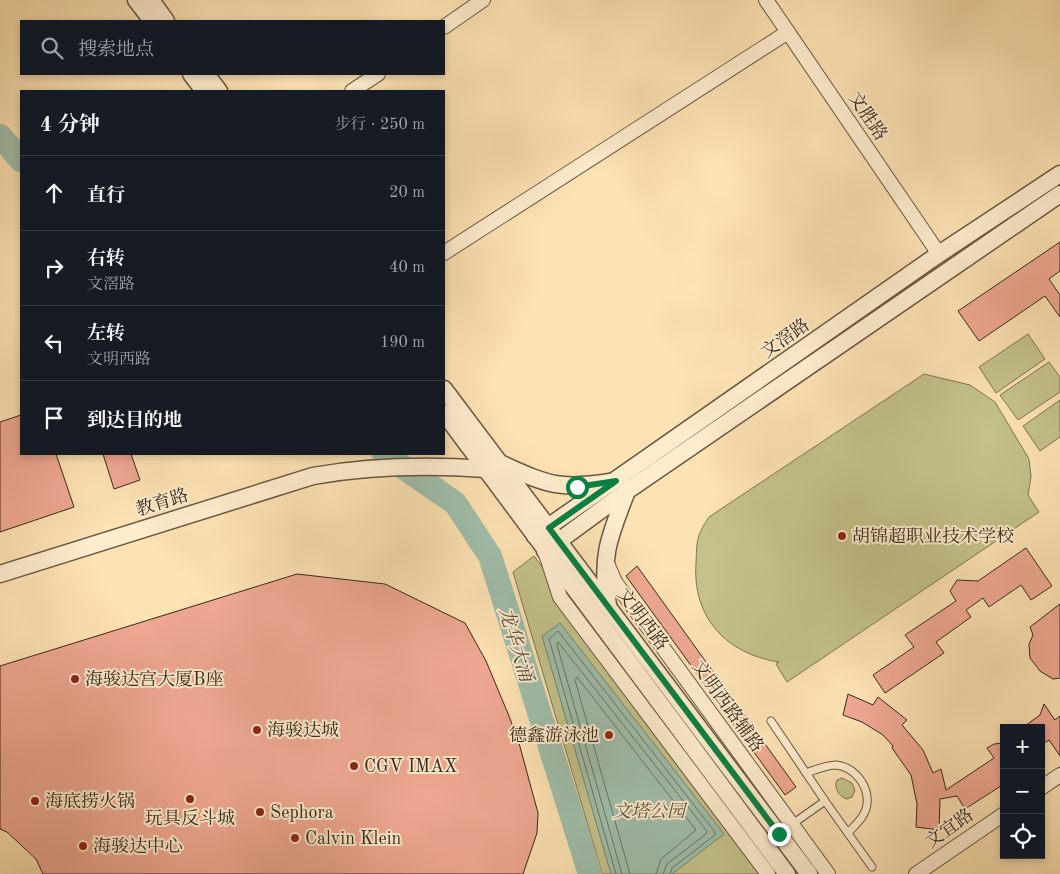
<!DOCTYPE html>
<html lang="zh">
<meta charset="utf-8">
<style>
:root{--surface:#171b24;--page:#242831;--text:#f1f3f6;--muted:#9ea1a6;--line:#363941}
body{margin:0;font-family:"Old Standard TT","Noto Serif SC",serif;background:var(--page);color:var(--text)}
.controls{position:absolute;right:15px;bottom:15px;display:grid;overflow:hidden;border-radius:0px;box-shadow:0 2px 8px #0003}
.controls button{width:45px;height:45px;display:grid;place-items:center;padding:0;border:0;border-bottom:1px solid var(--line);background:var(--surface);color:var(--text);font:25px sans-serif}
.stop{position:absolute;width:15px;height:15px;margin:-11px;border:4px solid #0b8043;border-radius:50%;background:#fff}
.stop.end{background:#0b8043;border-color:#fff;box-shadow:0 1px 5px #0008}
.list{margin:0;padding:0;list-style:none}
h2{display:flex;justify-content:space-between;align-items:center;height:65px;margin:0;padding:0 20px;font-size:21px}
h2 small{font-size:16px;font-weight:400;color:var(--muted)}
.list li{display:grid;grid-template-columns:32px 1fr auto;gap:15px;align-items:center;box-sizing:border-box;height:75px;padding:0 20px;border-top:1px solid var(--line)}
.list b{display:block;font-size:19px;white-space:nowrap}
.list p{margin:0;font-size:16px;white-space:nowrap;color:var(--muted)}
.list em{font-size:16px;font-style:normal;color:var(--muted)}
.icon{flex:none;width:28px;height:28px;fill:none;stroke:currentColor;stroke-width:2;stroke-linecap:round;stroke-linejoin:round}
.map{position:relative;flex:none;width:1060px;height:874px;overflow:hidden}
.search{position:absolute;background:var(--surface);box-shadow:0 2px 8px #0003;left:20px;top:20px;width:425px;height:55px;display:flex;align-items:center;gap:12px;box-sizing:border-box;padding:0 18px;border-radius:0px;color:var(--muted);font-size:19px}
.panel{position:absolute;background:var(--surface);box-shadow:0 2px 8px #0003;left:20px;top:90px;width:425px;height:365px;border-radius:0px}
.map>svg:first-child{display:block}
</style>
<div class="map">
<svg width="1060" height="874" viewBox="0 0 1060 874">
<rect width="100%" height="100%" fill="#fde2b3"/>
<filter id="stains"><feTurbulence type="fractalNoise" baseFrequency=".004" numOctaves="4"/><feColorMatrix values="0 0 0 0 .2 0 0 0 0 .09 0 0 0 0 .02 0 0 0 .5 -.17"/></filter>
<radialGradient id="worn" r=".72"><stop offset=".6" stop-color="#630" stop-opacity="0"/><stop offset="1" stop-color="#630" stop-opacity=".3"/></radialGradient>
<!-- green -->
<g fill="#c4c289" stroke="#7c7653">
<polygon points="1028,334 1045,359 996,393 979,367"/>
<polygon points="1049,362 1060,377 1060,392 1018,420 1000,395"/>
<path d="M924 374 970 385 995 402 1029 459 1031 477 1028 495 1039 512 787 682 776 664 779 662C726 654 692 617 696 563 697 541 696 536 709 517Z"/>
<polygon points="1060,400 1060,437 1040,451 1023,426"/>
<polygon points="534,556 773,874 600,874 602,873 513,572"/>
<path d="M842 778 852 783 855 790 852 797 847 799C839 797 833 787 837 780Z"/>
</g>
<!-- water -->
<polygon fill="#9fbeab" stroke="#758272" points="560,623 724,834 672,874 611,874 542,636"/>
<g fill="none" stroke-linecap="round" stroke-linejoin="round">
<!-- shore -->
<g stroke="#6a7464" stroke-width="1">
<polyline points="616,874 549,639 558,631 715,832 715,835 672,868 670,874"/>
<polyline points="622,874 557,645 558,642 707,831 706,834 667,864 663,874"/>
<polyline points="630,874 575,680 577,677 696,830 661,859 656,874"/>
</g>
<!-- river -->
<g stroke="#9fbeab" stroke-width="24">
<polyline points="0,136 21,160"/>
<polyline points="384,454 455,503 490,556 590,874"/>
</g>
</g>
<!-- building -->
<g fill="#efa892" stroke="#35291d">
<polygon points="1060,242 1060,271 1049,279 1060,295 1060,317 1045,296 979,341 958,311"/>
<polygon points="21,415 21,454 56,454 74,507 0,532 0,422"/>
<polygon points="103,454 131,454 140,480 114,489"/>
<polygon points="1026,548 1052,586 1031,600 1021,585 989,607 983,598 966,610 971,617 936,642 944,653 885,693 873,675 914,647 905,635 956,601 950,591 957,580 978,581"/>
<polygon points="637,566 796,787 785,795 626,576"/>
<polygon points="297,574 385,584 465,623 486,661 509,716 519,743 538,813 537,833 523,874 43,874 36,859 7,832 0,829 0,666"/>
<polygon points="1060,604 1060,678 1053,679 1040,671 1030,658 1029,644 1033,635 1030,627"/>
<polygon points="848,694 873,705 878,697 907,720 902,725 923,750 933,773 941,769 946,790 994,758 987,748 994,744 1004,743 1004,784 965,809 957,796 940,799 939,830 916,827 917,804 911,775 892,748 893,746 883,735 862,722 843,715"/>
<polygon points="1044,704 1055,720 1060,716 1060,756 1049,740 1041,745 1041,728 1022,728 1040,715"/>
</g>
<g fill="none" stroke-linecap="round" stroke-linejoin="round">
<defs>
<g id="service">
<polyline points="771,721 825,801"/>
<path d="M806 773C815 770 826 765 836 765 855 767 869 786 867 804 866 816 855 825 848 833"/>
<polyline points="791,825 825,801 872,867"/>
</g>
<g id="minor">
<polyline points="766,0 939,254"/>
<polyline points="444,27 483,0"/>
<polyline points="352,91 378,74"/>
<polyline points="444,253 788,32"/>
<polyline points="546,554 560,597 768,874"/>
<polyline points="607,563 615,582 828,874"/>
<polyline points="1041,788 1060,775"/>
<polyline points="916,874 1004,814"/>
</g>
<g id="tertiary">
<polyline points="136,0 152,21"/>
<polyline points="151,0 166,21"/>
<polyline points="191,74 204,91"/>
<polyline points="206,74 219,91"/>
<polyline points="444,389 809,874"/>
<polyline points="444,413 787,874"/>
<path d="M502 464C548 485 560 490 610 482"/>
<polyline points="535,536 939,254 1060,174"/>
<polyline points="545,551 627,491 1060,194"/>
<path d="M0 574 313 476C370 466 428 465 486 469"/>
<path d="M608 605C600 556 610 535 627 491"/>
</g>
</defs>
<!-- service casing -->
<use href="#service" stroke="#675742" stroke-width="9"/>
<!-- minor casing -->
<use href="#minor" stroke="#675742" stroke-width="16"/>
<!-- tertiary casing -->
<use href="#tertiary" stroke="#675742" stroke-width="19"/>
<!-- service -->
<use href="#service" stroke="#feecce" stroke-width="7"/>
<!-- minor -->
<use href="#minor" stroke="#feecce" stroke-width="14"/>
<!-- tertiary -->
<use href="#tertiary" stroke="#feecce" stroke-width="16"/>
</g>
<g fill="none" stroke-linecap="round" stroke-linejoin="round">
<!-- route -->
<polyline stroke="#0b8043" stroke-width="6" points="577,487 616,481 549,528 779,834"/>
</g>
<!-- markers -->
<g fill="#8f2418" stroke="#feecce" stroke-width="2">
<circle cx="842" cy="536" r="5"/>
<circle cx="75" cy="679" r="5"/>
<circle cx="257" cy="730" r="5"/>
<circle cx="609" cy="735" r="5"/>
<circle cx="354" cy="766" r="5"/>
<circle cx="190" cy="799" r="5"/>
<circle cx="35" cy="801" r="5"/>
<circle cx="260" cy="812" r="5"/>
<circle cx="295" cy="838" r="5"/>
<circle cx="83" cy="846" r="5"/>
</g>
<g text-anchor="middle" stroke-width="4" stroke-linejoin="round" paint-order="stroke">
<!-- street labels -->
<g font-size="18" fill="#35291d" stroke="#feecce">
<text transform="translate(868 116) rotate(56)" y="6">文胜路</text>
<text transform="translate(785 338) rotate(-35)" y="6">文滘路</text>
<text transform="translate(162 502) rotate(-17)" y="6">教育路</text>
<text transform="translate(643 619) rotate(53)" y="6">文明西路</text>
<text transform="translate(728 706) rotate(54)" y="6">文明西路辅路</text>
<text transform="translate(949 828) rotate(-35)" y="6">文宜路</text>
</g>
<!-- poi labels -->
<g font-size="18" fill="#35291d" stroke="#feecce" text-anchor="start">
<text x="852" y="542">胡锦超职业技术学校</text>
<text x="85" y="685">海骏达宫大厦B座</text>
<text x="267" y="736">海骏达城</text>
<text x="599" y="741" text-anchor="end">德鑫游泳池</text>
<text x="364" y="772">CGV IMAX</text>
<text x="45" y="807">海底捞火锅</text>
<text x="270" y="818">Sephora</text>
<text x="190" y="824" text-anchor="middle">玩具反斗城</text>
<text x="305" y="844">Calvin Klein</text>
<text x="93" y="852">海骏达中心</text>
</g>
<!-- park labels -->
<g font-size="18" font-style="italic" fill="#594f38" stroke="#feecce">
<text x="649" y="817">文塔公园</text>
</g>
<!-- water labels -->
<g font-size="19" font-style="italic" fill="#504e40" stroke="#feecce">
<text transform="translate(517 644) rotate(73)" y="7">龙华大涌</text>
</g>
</g>
<rect width="100%" height="100%" filter="url(#stains)"/>
<rect width="100%" height="100%" fill="url(#worn)"/>
</svg>
<div class="controls">
<button>+</button>
<button>−</button>
<button><svg class="icon" aria-label="locate" viewBox="0 0 24 24"><circle cx="12" cy="12" r="6"/><path d="M12 2v4M12 18v4M2 12h4M18 12h4"/></svg></button>
</div>
<div class="stop" style="left:577px;top:487px"></div>
<div class="stop end" style="left:779px;top:834px"></div>
<div class="search"><svg class="icon" aria-label="search" viewBox="0 0 24 24"><circle cx="10" cy="10" r="6"/><path d="M15 15l6 6"/></svg>搜索地点</div>
<section class="panel">
<h2>4 分钟<small>步行 · 250 m</small></h2>
<ul class="list">
<li><svg class="icon" aria-label="ahead" viewBox="0 0 24 24"><path d="M12 20V5M6 11l6-6 6 6"/></svg><div><b>直行</b></div><em>20 m</em></li>
<li><svg class="icon" aria-label="right" viewBox="0 0 24 24"><path d="M7 20v-9h11M14 6l5 5-5 5"/></svg><div><b>右转</b><p>文滘路</p></div><em>40 m</em></li>
<li><svg class="icon" aria-label="left" viewBox="0 0 24 24"><path d="M17 20v-9H6M10 6l-5 5 5 5"/></svg><div><b>左转</b><p>文明西路</p></div><em>190 m</em></li>
<li><svg class="icon" aria-label="arrive" viewBox="0 0 24 24"><path d="M6 21V4h12l-3 4 3 4H6"/></svg><div><b>到达目的地</b></div></li>
</ul>
</section>
</div>
